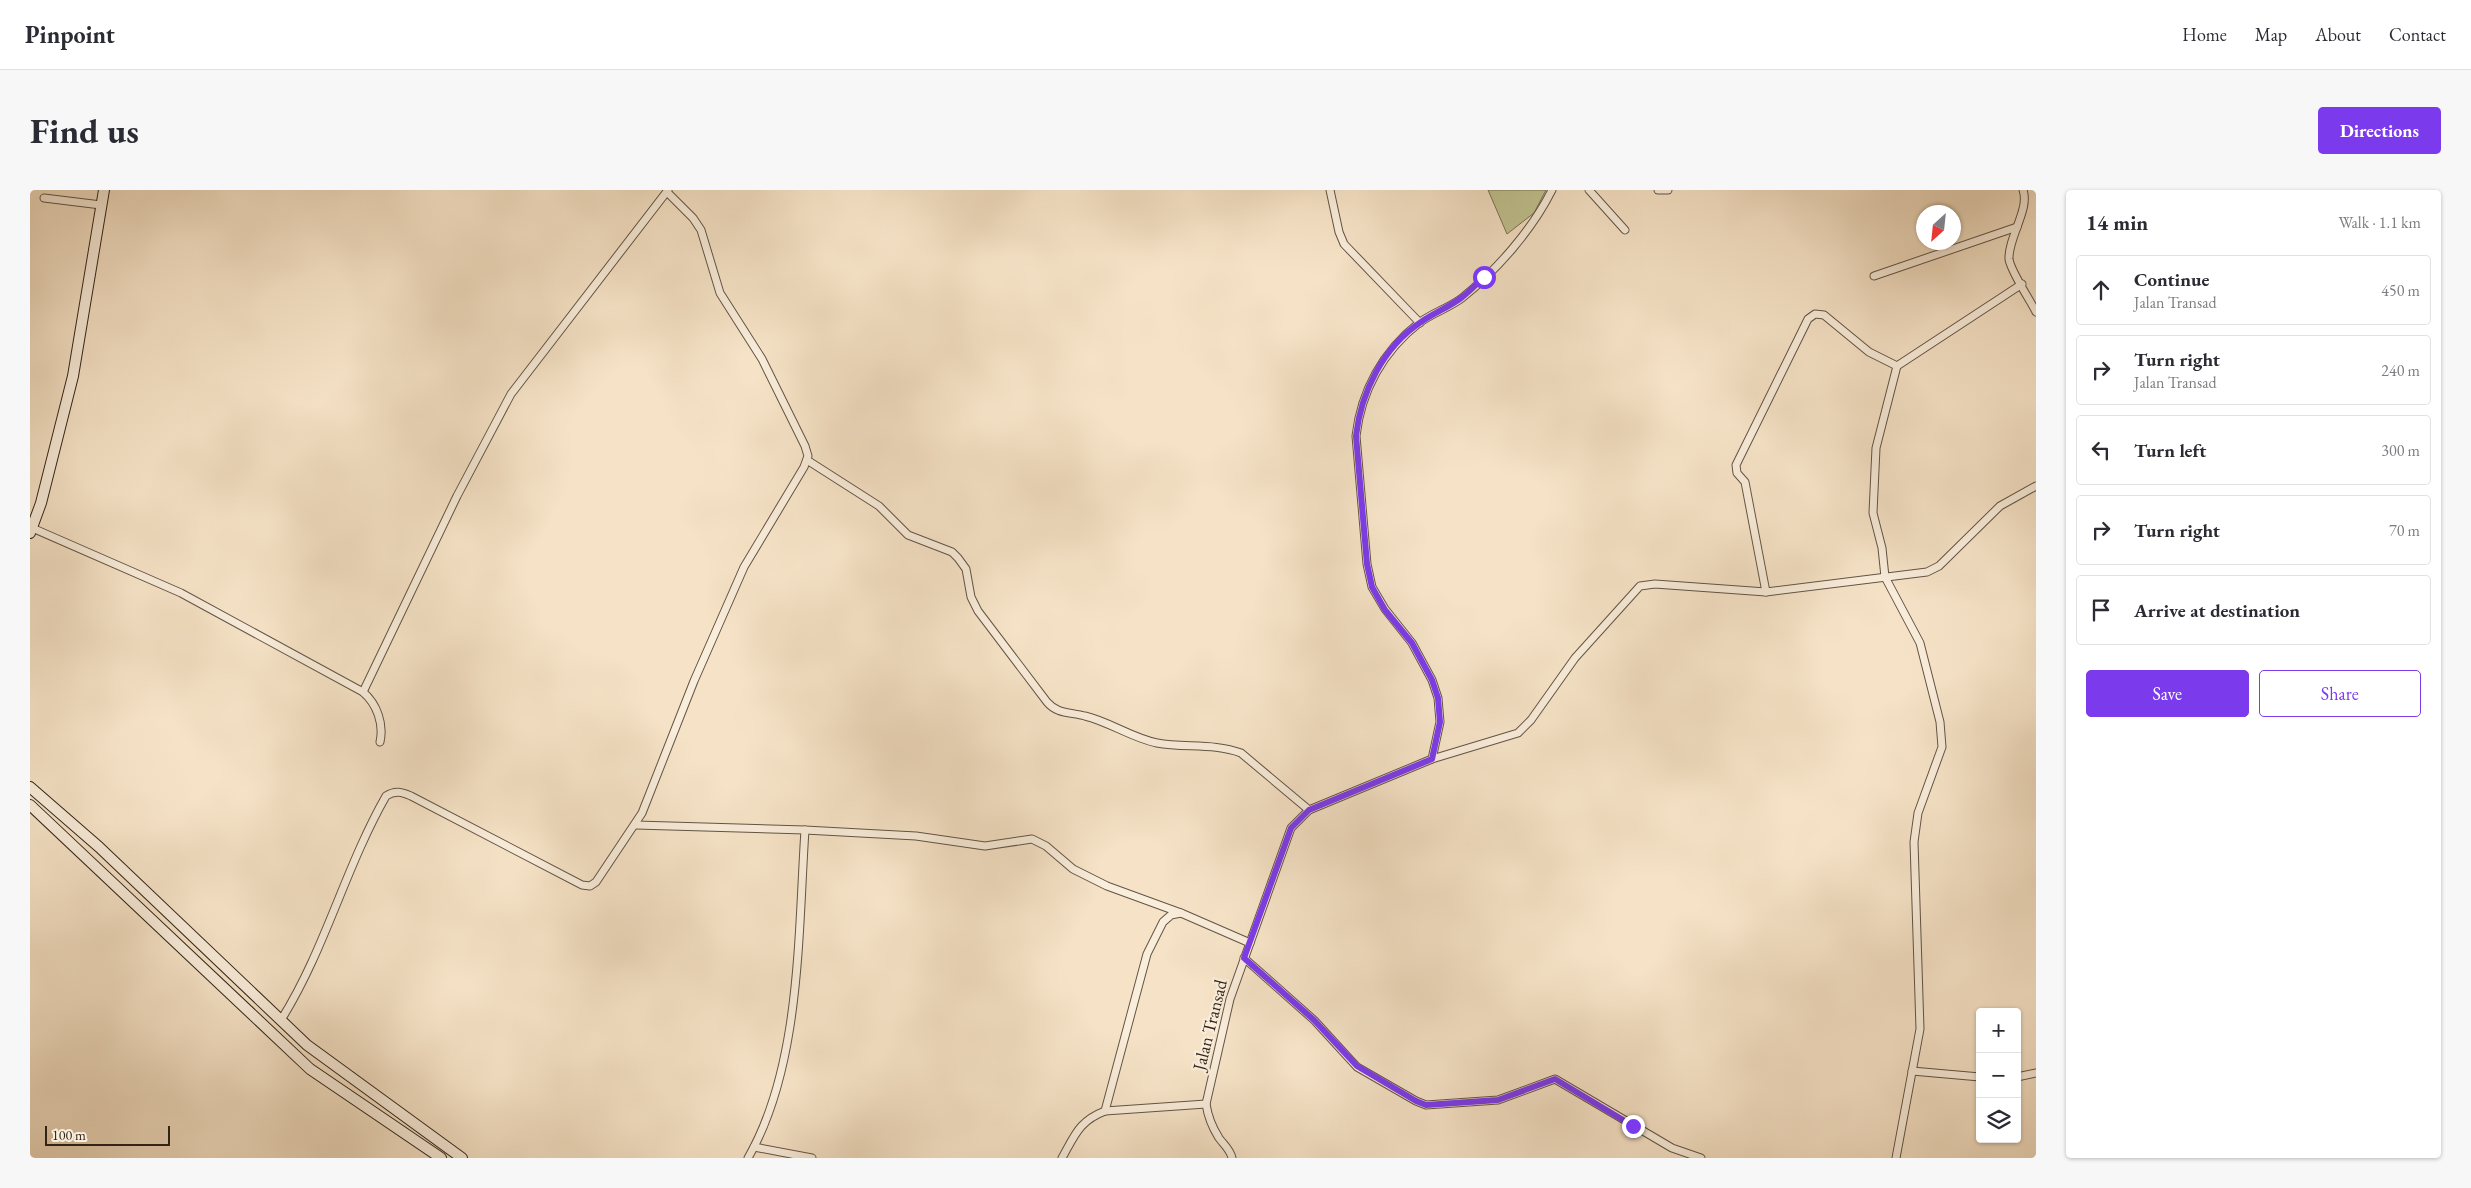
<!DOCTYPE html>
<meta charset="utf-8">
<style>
:root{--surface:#fff;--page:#f7f7f7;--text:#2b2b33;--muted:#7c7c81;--line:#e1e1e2;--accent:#7c3aed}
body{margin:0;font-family:"EB Garamond",serif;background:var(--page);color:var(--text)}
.controls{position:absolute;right:15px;bottom:15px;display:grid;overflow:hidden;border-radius:5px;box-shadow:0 1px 4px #0004}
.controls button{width:45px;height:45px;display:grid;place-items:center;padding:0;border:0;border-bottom:1px solid var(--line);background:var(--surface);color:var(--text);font:25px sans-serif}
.compass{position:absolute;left:1886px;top:15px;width:45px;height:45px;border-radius:50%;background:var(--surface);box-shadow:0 1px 4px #0004;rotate:207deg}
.scale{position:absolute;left:15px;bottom:12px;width:125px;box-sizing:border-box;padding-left:5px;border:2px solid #322518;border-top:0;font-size:14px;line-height:18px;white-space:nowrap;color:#322518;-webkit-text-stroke:4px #f9eddb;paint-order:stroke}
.stop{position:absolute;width:15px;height:15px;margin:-11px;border:4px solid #7c3aed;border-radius:50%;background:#fff}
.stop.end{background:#7c3aed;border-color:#fff;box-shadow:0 1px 5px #0008}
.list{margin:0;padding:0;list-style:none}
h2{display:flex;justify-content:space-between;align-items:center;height:65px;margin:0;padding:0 20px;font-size:21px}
h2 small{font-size:16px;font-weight:400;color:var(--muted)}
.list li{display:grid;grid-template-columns:32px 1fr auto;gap:15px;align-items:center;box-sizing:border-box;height:70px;margin:0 10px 10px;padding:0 10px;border:1px solid var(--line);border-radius:5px}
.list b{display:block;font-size:19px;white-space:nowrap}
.list p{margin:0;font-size:16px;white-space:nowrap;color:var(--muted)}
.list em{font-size:16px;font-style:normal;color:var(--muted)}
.actions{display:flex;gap:10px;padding:15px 20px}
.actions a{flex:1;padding:11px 0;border:1px solid var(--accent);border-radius:5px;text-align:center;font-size:18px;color:var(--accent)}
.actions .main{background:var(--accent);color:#fff}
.icon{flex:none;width:28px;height:28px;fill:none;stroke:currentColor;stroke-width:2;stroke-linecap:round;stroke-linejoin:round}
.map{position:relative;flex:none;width:2006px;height:968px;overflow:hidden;border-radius:5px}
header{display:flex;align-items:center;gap:30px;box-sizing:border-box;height:70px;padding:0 25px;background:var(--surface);border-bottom:1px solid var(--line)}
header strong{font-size:24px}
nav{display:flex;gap:28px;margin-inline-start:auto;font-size:18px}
.intro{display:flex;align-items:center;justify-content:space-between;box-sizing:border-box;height:120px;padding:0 30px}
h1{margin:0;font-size:35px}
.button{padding:12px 22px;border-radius:5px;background:var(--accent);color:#fff;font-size:18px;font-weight:700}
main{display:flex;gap:30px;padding:0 30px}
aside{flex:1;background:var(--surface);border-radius:5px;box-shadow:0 1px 4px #0004}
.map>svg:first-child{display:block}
</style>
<header>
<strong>Pinpoint</strong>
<nav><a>Home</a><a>Map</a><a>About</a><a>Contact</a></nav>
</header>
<div class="intro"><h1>Find us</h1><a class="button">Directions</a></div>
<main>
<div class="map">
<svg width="2006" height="968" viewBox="0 0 2006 968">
<rect width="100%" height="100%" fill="#f6e3c7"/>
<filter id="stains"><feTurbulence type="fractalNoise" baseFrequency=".004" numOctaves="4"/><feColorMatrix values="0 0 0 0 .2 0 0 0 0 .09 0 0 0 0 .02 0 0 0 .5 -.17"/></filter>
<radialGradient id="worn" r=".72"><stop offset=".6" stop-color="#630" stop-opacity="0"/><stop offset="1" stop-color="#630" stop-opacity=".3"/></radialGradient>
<!-- green -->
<polygon fill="#c1c392" stroke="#7a7455" points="1458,0 1516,0 1504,23 1477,44"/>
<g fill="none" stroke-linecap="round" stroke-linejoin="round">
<defs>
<g id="street">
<polyline points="1300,0 1309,42 1314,54 1390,133"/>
<polyline points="1559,0 1595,40"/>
<polyline points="1628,0 1638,0"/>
<path d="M1993 0C2000 19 1978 48 1979 69 1980 80 2000 110 2006 122"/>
<polyline points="14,8 71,15"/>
<polyline points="1844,86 1987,37"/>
<path d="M777 270 849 316 878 345 922 362 928 368 936 379 941 407 948 421 1017 512C1027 524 1040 522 1055 526 1080 532 1102 548 1127 553 1155 558 1184 553 1211 563L1279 620"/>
<path d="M0 337 151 403 333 502C347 514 354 534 350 552"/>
<polyline points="1736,402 1715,292 1707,283 1706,275 1778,129 1785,124 1794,125 1839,162 1867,176"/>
<polyline points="333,502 427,306 481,204 638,0"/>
<polyline points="1402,569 1488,543 1501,530 1545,468 1610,396 1625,394 1736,402 1897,382 1909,376 1970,316 2006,296"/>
<polyline points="606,635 775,640 886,646 955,656 1002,649 1016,656 1043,679 1077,696 1151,723 1220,753"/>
<polyline points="1214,768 1284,830 1327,877 1386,911 1396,915 1468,910 1525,889 1642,958 1671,968"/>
<path d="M251 830C295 760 315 678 356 606 365 600 372 602 381 606L552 695 560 696 566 692 612 623 664 491 714 377 774 277 778 266 775 256 732 169 690 103 671 40 663 28 637 2"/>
<polyline points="1882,881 1950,887"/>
<polyline points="1987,887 2006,883"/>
<polyline points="1075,921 1117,764 1133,732 1141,725 1151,723"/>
<polyline points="724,957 782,968"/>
<path d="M718 968C771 876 768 744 775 640"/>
<path d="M1032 968C1045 945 1049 931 1075 921L1176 914"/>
<path d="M1202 968C1200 959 1194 955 1189 948 1182 937 1178 927 1176 914L1200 809 1261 638 1279 620 1402 569 1410 532 1408 508 1402 490 1382 453 1355 419 1342 397 1337 374 1326 246C1331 201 1353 161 1389 133 1402 123 1419 118 1432 108 1467 80 1502 40 1522 0"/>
<polyline points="1866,968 1890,839 1884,652 1888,623 1912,557 1910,532 1890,453 1855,387 1852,358 1843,323 1846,258 1867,176 1992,94"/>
</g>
<g id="secondary">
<polyline points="0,343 11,313 43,186 74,0"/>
<polyline points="0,597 69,657 277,855 432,968"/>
<polyline points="0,615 280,879 411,968"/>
</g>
</defs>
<!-- street casing -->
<use href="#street" stroke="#635444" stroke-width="9"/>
<!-- secondary casing -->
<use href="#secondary" stroke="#322518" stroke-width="12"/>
<!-- street -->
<use href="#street" stroke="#f9eddb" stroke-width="7"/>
<!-- secondary -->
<use href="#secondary" stroke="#f9eddb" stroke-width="10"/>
</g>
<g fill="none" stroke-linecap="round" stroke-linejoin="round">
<!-- route -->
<path stroke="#7c3aed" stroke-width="6" d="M1454 87C1447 94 1439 102 1431 108 1419 117 1404 123 1391 132 1353 157 1331 202 1326 246L1337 374 1342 397 1355 420 1382 453 1402 490 1408 508 1410 532 1402 569 1279 620 1261 638 1214 768 1284 830 1327 876 1386 911 1396 915 1468 910 1525 889 1603 936"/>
</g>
<g text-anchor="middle" stroke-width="4.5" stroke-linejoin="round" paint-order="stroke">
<!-- street labels -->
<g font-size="18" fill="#322518" stroke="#f9eddb">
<text transform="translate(1180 835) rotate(-76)" y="6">Jalan Transad</text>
</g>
</g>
<rect width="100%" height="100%" filter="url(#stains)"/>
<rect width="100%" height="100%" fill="url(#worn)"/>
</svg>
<div class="controls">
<button>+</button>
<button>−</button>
<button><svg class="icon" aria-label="layers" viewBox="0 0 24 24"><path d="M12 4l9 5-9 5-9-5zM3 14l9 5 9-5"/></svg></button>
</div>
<svg class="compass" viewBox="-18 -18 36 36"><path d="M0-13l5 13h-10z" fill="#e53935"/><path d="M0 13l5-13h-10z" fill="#7c7c81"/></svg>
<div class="scale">100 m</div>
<div class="stop" style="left:1454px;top:87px"></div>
<div class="stop end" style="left:1603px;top:936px"></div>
</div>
<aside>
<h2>14 min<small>Walk · 1.1 km</small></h2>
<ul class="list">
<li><svg class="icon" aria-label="ahead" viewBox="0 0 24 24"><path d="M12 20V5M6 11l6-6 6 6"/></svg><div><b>Continue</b><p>Jalan Transad</p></div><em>450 m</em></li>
<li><svg class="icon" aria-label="right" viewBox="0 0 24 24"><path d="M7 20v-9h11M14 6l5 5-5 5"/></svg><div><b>Turn right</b><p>Jalan Transad</p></div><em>240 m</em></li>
<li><svg class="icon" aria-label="left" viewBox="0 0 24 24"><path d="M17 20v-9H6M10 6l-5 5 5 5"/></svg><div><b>Turn left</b></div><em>300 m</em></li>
<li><svg class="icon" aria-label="right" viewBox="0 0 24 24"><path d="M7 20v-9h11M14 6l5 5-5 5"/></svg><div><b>Turn right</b></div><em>70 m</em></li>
<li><svg class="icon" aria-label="arrive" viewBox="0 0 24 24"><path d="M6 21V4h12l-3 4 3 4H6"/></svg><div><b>Arrive at destination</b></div></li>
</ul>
<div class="actions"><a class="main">Save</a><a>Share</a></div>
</aside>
</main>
